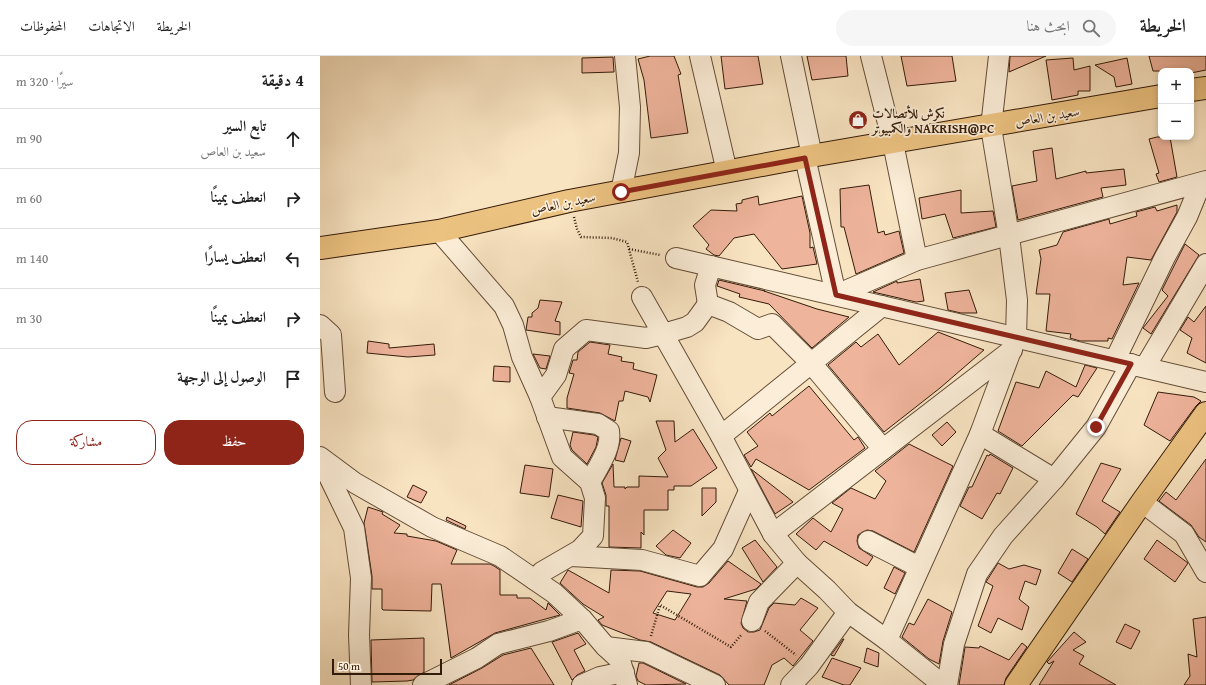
<!DOCTYPE html>
<html lang="ar">
<meta charset="utf-8">
<style>
:root{--surface:#fff;--page:#f6f6f6;--text:#222;--muted:#767676;--line:#e0e0e0;--accent:#8f2418}
body{margin:0;font-family:"Gentium Book Plus",Amiri,serif;background:var(--page);color:var(--text);direction:rtl}
.controls{position:absolute;right:12px;top:12px;display:grid;overflow:hidden;border-radius:8px;box-shadow:0 2px 6px #0003}
.controls button{width:36px;height:36px;display:grid;place-items:center;padding:0;border:0;border-bottom:1px solid var(--line);background:var(--surface);color:var(--text);font:20px sans-serif}
.scale{position:absolute;left:12px;bottom:10px;width:110px;box-sizing:border-box;padding-left:4px;border:2px solid #331b09;border-top:0;font-size:11px;line-height:14px;white-space:nowrap;color:#331b09;-webkit-text-stroke:3px #fbedd7;paint-order:stroke}
.stop{position:absolute;width:12px;height:12px;margin:-9px;border:3px solid #8f2418;border-radius:50%;background:#fff}
.stop.end{background:#8f2418;border-color:#fff;box-shadow:0 1px 4px #0008}
.list{margin:0;padding:0;list-style:none}
h2{display:flex;justify-content:space-between;align-items:center;height:52px;margin:0;padding:0 16px;font-size:17px}
h2 small{font-size:13px;font-weight:400;color:var(--muted)}
.list li{display:grid;grid-template-columns:26px 1fr auto;gap:12px;align-items:center;box-sizing:border-box;height:60px;padding:0 16px;border-top:1px solid var(--line)}
.list b{display:block;font-size:15px;white-space:nowrap}
.list p{margin:0;font-size:13px;white-space:nowrap;color:var(--muted)}
.list em{font-size:13px;font-style:normal;color:var(--muted)}
.actions{display:flex;gap:8px;padding:12px 16px}
.actions a{flex:1;padding:9px 0;border:1px solid var(--accent);border-radius:16px;text-align:center;font-size:14px;color:var(--accent)}
.actions .main{background:var(--accent);color:#fff}
.icon{flex:none;width:22px;height:22px;fill:none;stroke:currentColor;stroke-width:2;stroke-linecap:round;stroke-linejoin:round}
.map{position:relative;flex:none;width:886px;height:629px;overflow:hidden;direction:ltr}
header{display:flex;align-items:center;gap:24px;box-sizing:border-box;height:56px;padding:0 20px;background:var(--surface);border-bottom:1px solid var(--line)}
header strong{font-size:19px}
nav{display:flex;gap:22px;margin-inline-start:auto;font-size:14px}
.search{width:280px;height:36px;background:var(--page);display:flex;align-items:center;gap:10px;box-sizing:border-box;padding:0 14px;border-radius:22px;color:var(--muted);font-size:15px}
main{display:flex}
aside{flex:1;background:var(--surface)}
.map>svg:first-child{display:block}
</style>
<header>
<strong>الخريطة</strong>
<div class="search"><svg class="icon" aria-label="search" viewBox="0 0 24 24"><circle cx="10" cy="10" r="6"/><path d="M15 15l6 6"/></svg>ابحث هنا</div>
<nav><a>الخريطة</a><a>الاتجاهات</a><a>المحفوظات</a></nav>
</header>
<main>
<div class="map">
<svg width="886" height="629" viewBox="0 0 886 629">
<rect width="100%" height="100%" fill="#f9e4c2"/>
<filter id="stains"><feTurbulence type="fractalNoise" baseFrequency=".005" numOctaves="4"/><feColorMatrix values="0 0 0 0 .2 0 0 0 0 .09 0 0 0 0 .02 0 0 0 .5 -.17"/></filter>
<radialGradient id="worn" r=".72"><stop offset=".6" stop-color="#630" stop-opacity="0"/><stop offset="1" stop-color="#630" stop-opacity=".3"/></radialGradient>
<!-- building -->
<g fill="#efb49c" stroke="#331b09" fill-rule="evenodd">
<polygon points="330,0 354,0 361,18 358,19 368,77 331,82 324,24 318,3"/>
<polygon points="401,0 438,0 443,28 405,33"/>
<polygon points="487,0 526,0 528,20 492,24"/>
<polygon points="581,0 632,0 636,25 587,30"/>
<polygon points="690,0 726,0 689,16"/>
<polygon points="829,0 886,0 886,14 871,17 871,15 833,15"/>
<polygon points="293,1 294,16 262,17 262,2"/>
<polygon points="753,2 754,14 770,10 770,35 758,35 758,39 732,44 726,4"/>
<polygon points="807,2 812,28 796,31 794,21 775,9"/>
<polygon points="837,81 850,81 857,121 839,126 836,118 839,117 829,83"/>
<polygon points="732,92 736,123 766,115 766,117 804,113 806,129 781,132 783,141 698,164 692,130 717,125 713,95"/>
<polygon points="549,129 558,177 564,175 565,179 579,175 584,197 536,218 524,171 521,171 520,133"/>
<polygon points="641,134 641,157 673,155 676,171 633,182 625,158 602,163 599,142"/>
<polygon points="438,140 439,149 482,140 490,177 490,192 493,191 497,208 462,213 434,178 414,182 399,200 394,199 386,193 389,189 373,170 391,154 417,155 416,148 422,147 422,144"/>
<polygon points="857,149 857,156 831,204 807,201 803,229 819,227 792,283 788,282 788,285 760,285 750,282 751,278 726,275 730,238 716,238 721,203 719,194 737,189 743,176 789,163 790,168 817,160 816,156 835,151 837,155"/>
<polygon points="865,188 879,199 831,278 823,272 848,240 842,234"/>
<polygon points="600,223 604,245 596,246 553,236 577,225 577,227"/>
<polygon points="399,224 445,235 444,235 497,253 529,261 492,292 449,248 419,241 420,238 397,230"/>
<polygon points="649,234 657,257 641,257 628,254 625,237"/>
<polygon points="220,244 242,246 235,265 240,266 240,279 206,274 208,261 212,261 212,257 218,252"/>
<polygon points="886,250 886,307 867,297 872,282 860,274 868,261 874,266"/>
<polygon points="618,276 664,294 620,332 564,376 508,309 536,286 541,291 558,278 579,309"/>
<polygon points="48,285 69,288 69,292 114,288 115,299 88,301 47,297"/>
<polygon points="270,286 290,289 288,298 302,301 301,305 314,307 313,313 337,319 330,346 328,341 305,335 303,345 299,345 295,365 280,357 247,352 247,342 254,318 249,317 253,304 257,304 258,296"/>
<polygon points="213,298 230,300 226,313 220,312"/>
<polygon points="765,309 777,312 758,341 753,339 702,390 678,375 696,326 719,332 726,315 756,331"/>
<polygon points="174,310 190,311 190,326 173,325"/>
<polygon points="489,330 534,384 538,381 545,392 489,434 436,403 431,411 424,399 438,390 427,376 450,357 452,360"/>
<polygon points="838,336 874,341 881,345 876,350 850,385 824,369"/>
<polygon points="336,365 354,365 355,386 373,373 397,412 371,430 354,430 354,434 348,434 348,454 324,454 324,479 321,476 321,492 289,491 289,450 286,450 286,439 282,427 293,408 294,431 305,431 305,433 307,431 319,431 319,420 348,421 338,402 346,394"/>
<polygon points="627,366 636,376 622,390 612,379"/>
<polygon points="253,376 274,379 278,381 276,391 267,408 252,394 250,389"/>
<polygon points="301,382 311,385 304,406 295,404"/>
<polygon points="589,388 633,410 594,496 553,475 547,474 538,479 537,485 539,492 553,501 547,510 504,485 496,494 476,478 493,462 511,476 523,453 512,447 531,432 555,443 566,425 555,415"/>
<polygon points="670,398 693,412 680,438 677,437 662,463 640,450 649,431 652,431 667,399 669,400"/>
<polygon points="886,403 886,486 879,481 871,469 839,445 846,436 856,444"/>
<polygon points="781,407 801,413 782,445 800,456 785,478 777,471 756,458"/>
<polygon points="205,409 233,413 229,441 200,437"/>
<polygon points="431,413 467,441 473,446 455,458"/>
<polygon points="93,429 107,436 101,447 87,441"/>
<polygon points="382,432 396,432 396,446 382,460"/>
<polygon points="238,439 263,445 261,471 231,462"/>
<polygon points="48,451 63,456 62,458 80,469 74,477 87,478 87,480 116,485 137,494 131,508 170,508 174,510 180,514 180,539 197,539 197,542 210,542 226,554 228,547 240,559 175,577 131,602 121,528 112,528 111,555 63,554 62,553 62,533 52,533 52,520 44,467"/>
<polygon points="127,461 146,470 145,473 126,464"/>
<polygon points="353,474 371,487 360,502 346,499 336,490"/>
<polygon points="435,484 457,511 443,526 422,492"/>
<polygon points="837,484 868,507 855,526 824,503"/>
<polygon points="752,493 768,503 752,526 738,517"/>
<path d="M408 505 441 528 436 533 404 543 427 545 421 567 423 572 428 576H434L440 574 449 552 454 547 475 549 481 542 498 552 480 574 493 585 473 610 464 602 452 609 444 629H409L400 619 331 586 320 584 282 569 278 564 284 561 263 548 240 527 248 514 289 537 291 514 320 515 377 531H383L389 527ZM347 535 371 538 355 564 333 557Z"/>
<polygon points="678,507 689,513 704,509 721,514 716,529 705,525 699,543 709,551 702,574 678,562 671,577 658,570 673,530 666,526"/>
<polygon points="574,511 585,517 575,538 564,532"/>
<polygon points="608,543 632,556 623,585 619,608 609,603 582,581 589,567 594,569"/>
<polygon points="886,561 886,629 864,629 870,620 868,598 877,601 873,563"/>
<polygon points="805,568 820,575 811,593 796,586"/>
<polygon points="754,576 766,586 753,594 764,600 759,608 796,629 719,629 734,605 729,608 727,606"/>
<polygon points="258,577 266,588 254,594 265,615 257,619 252,624 232,586"/>
<polygon points="104,582 104,616 93,624 87,625 52,626 51,584"/>
<polygon points="523,583 524,583 514,600 511,599"/>
<polygon points="702,587 707,591 686,622 684,629 639,629 645,591 659,592 660,590 689,604"/>
<polygon points="211,592 234,629 129,629 162,612 183,599"/>
<polygon points="547,592 559,597 558,611 544,606"/>
<polygon points="512,602 541,612 530,629 524,629 502,621"/>
<polygon points="319,607 323,607 366,628 326,629 318,625 316,620"/>
</g>
<g fill="none" stroke-linecap="round" stroke-linejoin="round">
<defs>
<g id="minor">
<polyline points="380,0 407,116"/>
<polyline points="471,0 492,100"/>
<polyline points="551,0 573,87 597,204"/>
<polyline points="485,101 516,239 597,204 886,125"/>
<polyline points="301,136 309,97 310,51 305,0"/>
<polyline points="119,175 184,250 193,269 202,301 220,341 236,319 244,293 266,274 326,282 343,278 367,271 375,266 388,248"/>
<polyline points="356,202 886,326"/>
<polyline points="391,210 385,229 388,248 409,256 438,273 452,268 491,307 563,393"/>
<polyline points="322,241 401,380 453,478 477,507 507,534 528,556 567,584 623,629"/>
<polyline points="0,269 11,279 15,336"/>
<polyline points="795,304 845,201 867,161 881,127"/>
<polyline points="825,311 886,208"/>
<path d="M227 361 278 368 289 375C292 392 278 411 270 426"/>
<polyline points="660,378 734,423"/>
<polyline points="401,380 562,250"/>
<polyline points="0,401 35,427 112,471 180,500 234,537 262,563 285,590 300,604 307,629"/>
<polyline points="1,404 34,472 41,522 39,579 41,629"/>
<polyline points="822,446 864,478 886,516"/>
<polyline points="453,478 692,294"/>
<polyline points="548,485 599,511"/>
<polyline points="251,500 322,504 380,520 403,493 429,435"/>
<polyline points="215,524 222,516 260,494 273,480 275,442 270,426 242,401 220,341"/>
<polyline points="432,565 439,546 477,507"/>
<polyline points="567,584 660,378 696,281 697,244 689,180 671,71 679,0"/>
<polyline points="286,591 326,596 395,629"/>
<polyline points="103,629 157,602 178,588 229,575 262,563"/>
<polyline points="262,629 280,621 304,616"/>
<polyline points="471,629 489,610 528,556"/>
<polyline points="627,629 634,588 657,518 683,480 734,423 776,371 811,308"/>
</g>
<g id="major">
<polyline points="871,34 886,32"/>
<polyline points="0,192 119,175 249,145 485,101 841,40"/>
<polyline points="696,629 822,446 886,357"/>
</g>
</defs>
<!-- minor casing -->
<use href="#minor" stroke="#644d37" stroke-width="22"/>
<!-- major casing -->
<use href="#major" stroke="#331b09" stroke-width="24"/>
<!-- path -->
<g stroke="#331b09" stroke-width="2.5" stroke-dasharray="1 2" stroke-linecap="butt">
<polyline points="254,161 257,173 261,181 292,182 307,186 318,226"/>
<polyline points="309,193 340,199"/>
<polyline points="445,575 476,599"/>
<polyline points="331,580 340,549 411,591 422,578"/>
</g>
<!-- minor -->
<use href="#minor" stroke="#fbedd7" stroke-width="20"/>
<!-- major -->
<use href="#major" stroke="#ecc281" stroke-width="22"/>
</g>
<g fill="none" stroke-linecap="round" stroke-linejoin="round">
<!-- route -->
<polyline stroke="#8f2418" stroke-width="5" points="301,136 485,102 516,239 811,308 776,371"/>
</g>
<!-- icons -->
<defs>
<symbol id="shop-disc" viewBox="-11 -11 22 22"><circle r="9.5" fill="#8f2418" stroke="#fbedd7"/><path d="M-5-2.5h2.3a2.7 3.5 0 0 1 5.4 0H5L5.5 6h-11ZM-1.5-2.5h3a1.5 2.3 0 0 0-3 0Z" fill="#fff"/></symbol>
</defs>
<g fill-rule="evenodd">
<use href="#shop-disc" x="527" y="53" width="22" height="22"/>
</g>
<g text-anchor="middle" stroke-width="3.5" stroke-linejoin="round" paint-order="stroke">
<!-- poi labels -->
<g font-size="13" font-weight="bold" fill="#331b09" stroke="#fbedd7" text-anchor="start">
<text x="552" y="62">نكرش للأتصالات<tspan x="552" dy="15">والكمبيوتر NAKRISH@PC</tspan></text>
</g>
<!-- street labels -->
<g font-size="13" fill="#331b09" stroke="#fbedd7">
<text transform="translate(727 60) rotate(-10)" y="5">سعيد بن العاص</text>
<text transform="translate(243 147) rotate(-12)" y="5">سعيد بن العاص</text>
</g>
</g>
<rect width="100%" height="100%" filter="url(#stains)"/>
<rect width="100%" height="100%" fill="url(#worn)"/>
</svg>
<div class="controls">
<button>+</button>
<button>−</button>
</div>
<div class="scale">50 m</div>
<div class="stop" style="left:301px;top:136px"></div>
<div class="stop end" style="left:776px;top:371px"></div>
</div>
<aside>
<h2>4 دقيقة<small>سيرًا · 320 m</small></h2>
<ul class="list">
<li><svg class="icon" aria-label="ahead" viewBox="0 0 24 24"><path d="M12 20V5M6 11l6-6 6 6"/></svg><div><b>تابع السير</b><p>سعيد بن العاص</p></div><em>90 m</em></li>
<li><svg class="icon" aria-label="right" viewBox="0 0 24 24"><path d="M7 20v-9h11M14 6l5 5-5 5"/></svg><div><b>انعطف يمينًا</b></div><em>60 m</em></li>
<li><svg class="icon" aria-label="left" viewBox="0 0 24 24"><path d="M17 20v-9H6M10 6l-5 5 5 5"/></svg><div><b>انعطف يسارًا</b></div><em>140 m</em></li>
<li><svg class="icon" aria-label="right" viewBox="0 0 24 24"><path d="M7 20v-9h11M14 6l5 5-5 5"/></svg><div><b>انعطف يمينًا</b></div><em>30 m</em></li>
<li><svg class="icon" aria-label="arrive" viewBox="0 0 24 24"><path d="M6 21V4h12l-3 4 3 4H6"/></svg><div><b>الوصول إلى الوجهة</b></div></li>
</ul>
<div class="actions"><a class="main">حفظ</a><a>مشاركة</a></div>
</aside>
</main>
